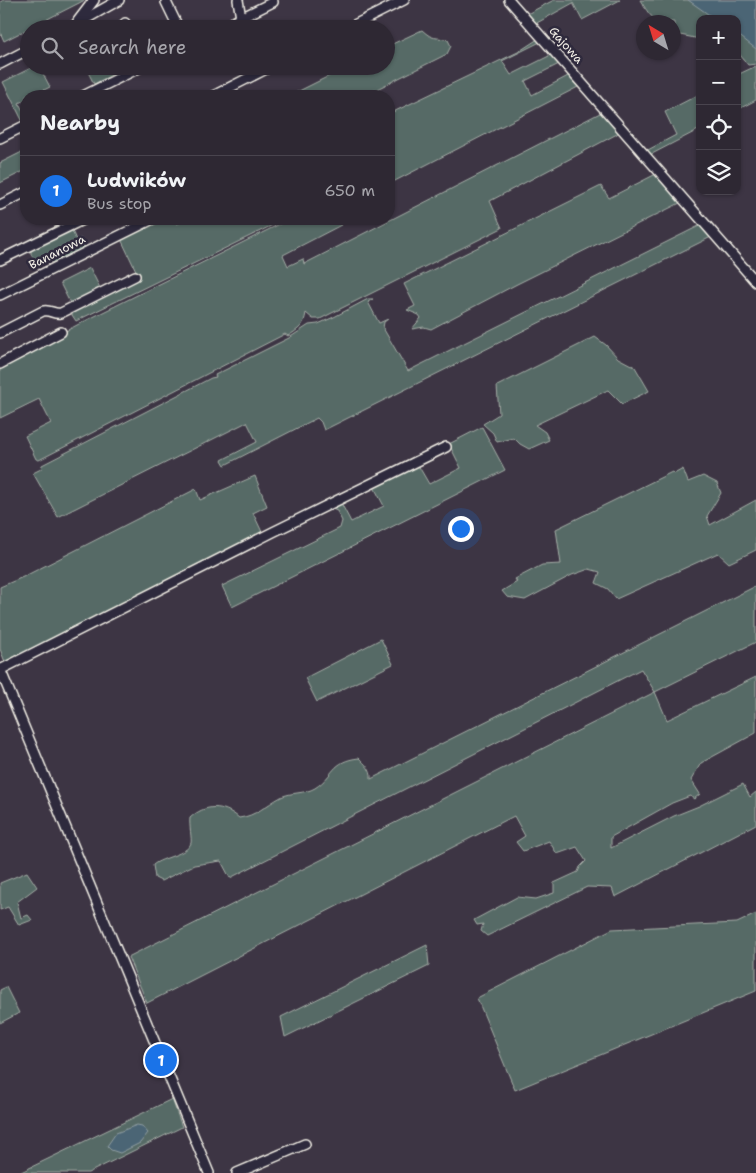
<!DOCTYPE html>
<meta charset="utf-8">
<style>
:root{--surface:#2e2833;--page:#36303b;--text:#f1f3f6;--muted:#a7a6ac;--line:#49444e;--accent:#1a73e8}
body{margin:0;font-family:"Shantell Sans",sans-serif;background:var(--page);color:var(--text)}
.controls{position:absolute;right:15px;top:15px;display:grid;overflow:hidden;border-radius:10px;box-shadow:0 1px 4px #0004}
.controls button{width:45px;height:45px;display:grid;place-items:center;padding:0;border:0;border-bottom:1px solid var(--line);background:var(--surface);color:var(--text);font:25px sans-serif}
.compass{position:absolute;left:636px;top:15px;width:45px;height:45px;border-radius:50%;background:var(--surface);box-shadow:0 1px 4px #0004;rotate:322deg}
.you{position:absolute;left:460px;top:528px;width:18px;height:18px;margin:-12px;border:4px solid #fff;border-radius:50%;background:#1a73e8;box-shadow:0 0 0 8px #1a73e833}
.badge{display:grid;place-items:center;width:32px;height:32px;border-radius:50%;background:var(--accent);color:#fff;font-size:16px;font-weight:700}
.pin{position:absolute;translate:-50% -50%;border:2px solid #fff;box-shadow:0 1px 5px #0006}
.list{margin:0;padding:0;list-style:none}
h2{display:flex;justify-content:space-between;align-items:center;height:65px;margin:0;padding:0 20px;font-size:21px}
h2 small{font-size:16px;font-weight:400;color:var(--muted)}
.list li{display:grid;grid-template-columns:32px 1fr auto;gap:15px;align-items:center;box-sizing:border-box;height:70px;padding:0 20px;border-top:1px solid var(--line)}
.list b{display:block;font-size:19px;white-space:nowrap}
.list p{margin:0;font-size:16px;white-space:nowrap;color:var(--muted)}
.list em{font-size:16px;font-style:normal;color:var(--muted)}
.icon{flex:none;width:28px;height:28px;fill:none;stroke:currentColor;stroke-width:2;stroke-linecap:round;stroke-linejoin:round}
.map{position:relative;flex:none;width:756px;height:1173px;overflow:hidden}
.search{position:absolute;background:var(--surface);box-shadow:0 1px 4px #0004;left:20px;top:20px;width:375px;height:55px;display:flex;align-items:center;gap:12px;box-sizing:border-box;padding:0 18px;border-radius:28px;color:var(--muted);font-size:19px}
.panel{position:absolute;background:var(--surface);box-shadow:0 1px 4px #0004;left:20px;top:90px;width:375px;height:135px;border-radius:20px}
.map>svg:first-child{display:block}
</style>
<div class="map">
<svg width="756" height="1173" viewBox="0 0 756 1173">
<rect width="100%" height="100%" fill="#3d3544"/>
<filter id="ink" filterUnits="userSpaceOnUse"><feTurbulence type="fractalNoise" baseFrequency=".02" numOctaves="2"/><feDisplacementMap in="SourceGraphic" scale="10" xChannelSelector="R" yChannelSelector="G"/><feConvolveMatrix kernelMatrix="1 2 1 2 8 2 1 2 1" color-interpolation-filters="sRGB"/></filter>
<g filter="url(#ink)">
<!-- green -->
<g fill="#566b66" stroke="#a5aea7">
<polygon points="4,0 85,0 4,41 0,32 0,2"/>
<polygon points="554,0 620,0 582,20 573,3 535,24 527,14"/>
<path d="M640 0H756V64L748 65 737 51V19H700V39L675 34 674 33V22C652 22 651 17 640 0Z"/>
<path d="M422 30C434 41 435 36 448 40L451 46 447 54 363 96H289L349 66H386V47Z"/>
<polygon points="538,39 540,42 502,61 511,75 549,56 550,53 559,64 525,81 532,95 568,76 578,87 389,184 389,114 518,52"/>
<polygon points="35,66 39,66 50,87 32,96 26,96 26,99 19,103 26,117 22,120 3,82"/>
<polygon points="85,66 125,66 123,69 94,84"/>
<polygon points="756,66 756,100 737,110 737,75"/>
<polygon points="700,94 700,129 650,155 646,151 676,135 665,112"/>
<path d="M602 112 619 131 617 134 490 201 502 228 320 319H313L306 313C304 326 299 329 288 336L285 334 39 460 36 459 25 436 51 423 39 399 0 418V366L79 324 290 219H337L341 225 283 255 288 266 303 259 304 264Z"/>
<polygon points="26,150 26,170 0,183 0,163"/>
<polygon points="656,174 682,202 517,284 431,329 424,327 412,329 421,318 419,315 407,310 415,306 404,284 601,186 609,198"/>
<polygon points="157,219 174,219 177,224 188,219 285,219 76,321 72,315 73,311 139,277 120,237"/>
<polygon points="701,225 711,237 324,430 321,422 317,418 225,465 222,460 257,442 247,422 58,517 33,473 41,469 42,465 211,378 216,377 215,375 289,338 309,325 318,324 334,317 368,299 373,299 368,302 379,323 388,319 384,322 383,328 408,371"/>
<polygon points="70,226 76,240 80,238 86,250 57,263 33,258 31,254 31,250"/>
<polygon points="90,268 101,290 71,305 60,283"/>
<polygon points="595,337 606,345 618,358 635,367 649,391 622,404 608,390 535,425 545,432 549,440 529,449 520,444 514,438 497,442 493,433 483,424 499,414 497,386"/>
<polygon points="482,427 505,470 232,607 222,586 340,528 342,521 337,511 330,508 341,503 351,522 384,506 374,487 418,465 429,484 461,468 449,444"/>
<polygon points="683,469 688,482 703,476 717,483 721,493 707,516 710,525 756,500 756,550 729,563 718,553 616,599 608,589 596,583 600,572 589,569 572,575 525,600 507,597 502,591 517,582 515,579 542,565 561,564 556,529 672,472 674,474"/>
<polygon points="255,476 267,506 253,513 262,532 5,662 0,649 0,587 23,577 196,489 200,500"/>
<path d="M756 586V642L655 692 667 720 756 677V733L701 763 691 780 700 794 694 799 690 796 672 803 611 837V848L674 816 699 806 743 784 750 797 756 792V824L615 897 612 888 587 887 487 936 481 931 483 924 477 925 474 920 517 897 536 899 554 893V883L578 872 580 867 586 861 577 847 557 854 549 841 523 851 516 842 525 836 514 816 147 1003 128 957 655 692 641 669 230 878 221 861 194 865 161 881 155 878 153 865C162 857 187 855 191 843 192 839 189 825 190 818 205 804 223 804 239 818 256 816 266 805 281 797 291 792 305 794 315 788 335 775 331 761 359 758 365 764 372 770 371 779Z"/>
<polygon points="381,639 393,664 317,702 305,678"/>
<polygon points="27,872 37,887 17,902 21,918 28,915 32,920 19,925 8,907 0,910 0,883"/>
<polygon points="756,914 756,991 515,1090 477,998 612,929 737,923"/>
<polygon points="427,945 429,966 285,1037 281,1017"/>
<polygon points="6,987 19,1013 0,1023 0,990"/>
<polygon points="172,1099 182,1127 88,1173 19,1173"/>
</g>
<!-- water -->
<g fill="#4c6574" stroke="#8f9da2">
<polygon points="688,0 756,0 756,49 737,34 737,19 715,19"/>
<polygon points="137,1125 142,1126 148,1133 140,1143 120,1153 111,1150 107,1146 116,1133"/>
</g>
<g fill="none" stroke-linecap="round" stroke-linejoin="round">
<defs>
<g id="minor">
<polyline points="238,0 241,18"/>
<polyline points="509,0 756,282"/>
<polyline points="166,2 179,29"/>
<polyline points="78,21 94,0"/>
<polyline points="125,23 128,29"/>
<polyline points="68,29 119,0"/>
<polyline points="219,29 273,2"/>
<polyline points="346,29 404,0"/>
<polyline points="0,64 29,49"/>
<polyline points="83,96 143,66"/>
<polyline points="213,96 272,66"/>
<polyline points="0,138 26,125"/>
<polyline points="0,205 26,192"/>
<polyline points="0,260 84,219"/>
<polyline points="0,295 153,219"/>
<path d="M0 333 43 311C50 309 54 315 61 313L135 276"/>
<polyline points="0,364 61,332"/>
<polyline points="0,669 209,1173"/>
<polyline points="0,670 273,532 446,447"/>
<polyline points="237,1173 305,1144"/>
</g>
</defs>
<!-- minor casing -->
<use href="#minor" stroke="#f4f1e8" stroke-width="12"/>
<!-- minor -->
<use href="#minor" stroke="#2f2a3d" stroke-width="9"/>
</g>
</g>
<g text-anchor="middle" stroke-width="5" stroke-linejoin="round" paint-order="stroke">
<!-- street labels -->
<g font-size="12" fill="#f4f1e8" stroke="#2f2a3d">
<text transform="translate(566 45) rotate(49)" y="4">Gajowa</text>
<text transform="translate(57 252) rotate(-27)" y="4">Bananowa</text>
</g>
</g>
</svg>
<div class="controls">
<button>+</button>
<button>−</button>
<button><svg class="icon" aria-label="locate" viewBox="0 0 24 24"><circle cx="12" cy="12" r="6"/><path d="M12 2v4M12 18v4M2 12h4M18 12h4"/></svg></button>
<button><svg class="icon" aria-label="layers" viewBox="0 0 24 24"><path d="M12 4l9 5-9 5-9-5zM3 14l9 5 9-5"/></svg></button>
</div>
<svg class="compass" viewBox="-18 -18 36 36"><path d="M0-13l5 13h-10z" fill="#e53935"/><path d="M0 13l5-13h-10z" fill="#a7a6ac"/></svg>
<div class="you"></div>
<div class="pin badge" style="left:161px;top:1060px">1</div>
<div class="search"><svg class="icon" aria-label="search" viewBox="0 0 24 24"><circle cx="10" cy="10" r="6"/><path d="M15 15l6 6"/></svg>Search here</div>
<section class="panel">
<h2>Nearby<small></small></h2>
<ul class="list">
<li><span class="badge">1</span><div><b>Ludwików</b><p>Bus stop</p></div><em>650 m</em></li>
</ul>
</section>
</div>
